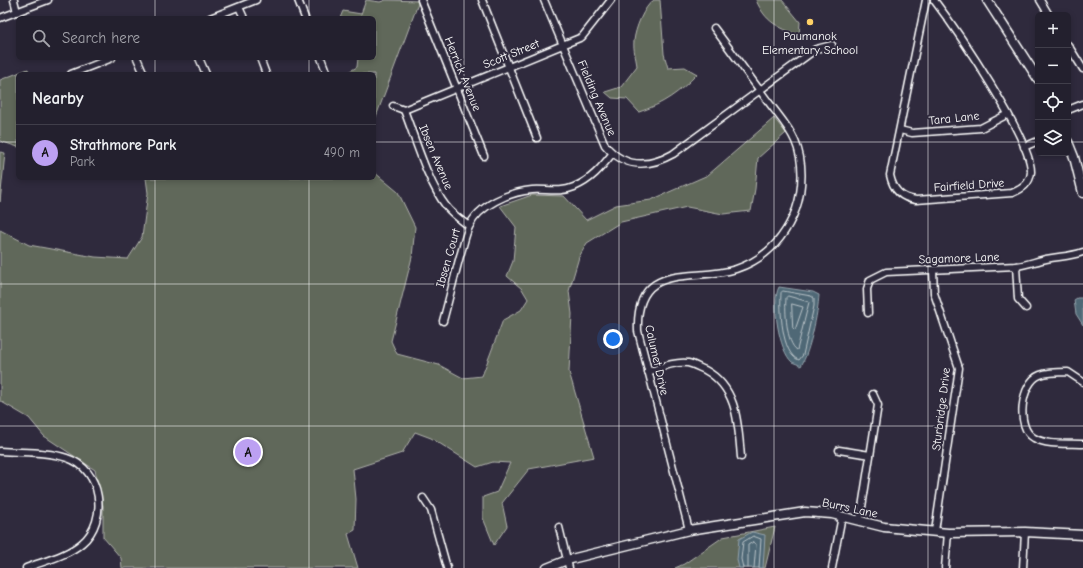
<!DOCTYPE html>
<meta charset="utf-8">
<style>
:root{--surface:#23202e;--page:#2b2836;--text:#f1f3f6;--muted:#a3a3aa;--line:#403e4a;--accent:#bca0f2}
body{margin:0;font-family:"Comic Neue",sans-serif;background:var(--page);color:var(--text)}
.controls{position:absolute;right:12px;top:12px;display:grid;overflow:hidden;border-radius:6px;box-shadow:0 2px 6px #0003}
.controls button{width:36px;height:36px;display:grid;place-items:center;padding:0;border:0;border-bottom:1px solid var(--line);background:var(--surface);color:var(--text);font:20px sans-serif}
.you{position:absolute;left:613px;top:339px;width:14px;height:14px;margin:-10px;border:3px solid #fff;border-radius:50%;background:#1a73e8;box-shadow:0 0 0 6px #1a73e833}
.badge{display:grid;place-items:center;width:26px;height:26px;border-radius:50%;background:var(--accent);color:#111;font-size:13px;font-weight:700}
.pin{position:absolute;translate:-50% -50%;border:2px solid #fff;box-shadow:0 1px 4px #0006}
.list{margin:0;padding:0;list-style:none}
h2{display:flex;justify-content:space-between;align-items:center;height:52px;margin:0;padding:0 16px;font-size:17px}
h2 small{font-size:13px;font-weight:400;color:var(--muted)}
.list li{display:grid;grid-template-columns:26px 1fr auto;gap:12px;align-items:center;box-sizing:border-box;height:56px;padding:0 16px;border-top:1px solid var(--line)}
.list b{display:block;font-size:15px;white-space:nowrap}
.list p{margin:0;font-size:13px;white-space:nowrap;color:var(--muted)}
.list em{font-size:13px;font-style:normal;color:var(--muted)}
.icon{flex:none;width:22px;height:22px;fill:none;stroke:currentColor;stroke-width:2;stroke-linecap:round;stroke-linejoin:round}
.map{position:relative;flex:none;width:1083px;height:568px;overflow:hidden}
.search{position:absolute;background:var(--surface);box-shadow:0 2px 6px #0003;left:16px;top:16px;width:360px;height:44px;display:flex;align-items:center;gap:10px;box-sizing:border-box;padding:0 14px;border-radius:6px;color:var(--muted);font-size:15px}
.panel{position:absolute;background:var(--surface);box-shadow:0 2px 6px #0003;left:16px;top:72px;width:360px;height:108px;border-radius:6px}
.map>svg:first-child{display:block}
</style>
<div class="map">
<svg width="1083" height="568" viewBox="0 0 1083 568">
<rect width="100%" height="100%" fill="#2f2a3d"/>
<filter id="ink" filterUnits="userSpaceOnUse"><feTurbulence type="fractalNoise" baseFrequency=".025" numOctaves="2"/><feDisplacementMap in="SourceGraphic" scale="8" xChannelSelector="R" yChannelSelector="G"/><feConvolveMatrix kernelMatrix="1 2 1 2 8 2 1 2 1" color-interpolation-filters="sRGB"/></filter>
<g filter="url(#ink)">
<!-- green -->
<g fill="#61675a" stroke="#b0b3ac">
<polygon points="366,0 380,2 386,0 419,1 374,122 374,74 345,74 357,67 358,58 374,58 374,18 340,18 343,11 361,14"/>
<path d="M654 0H660L664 54 668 68 685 67 697 74C679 93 663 104 639 112L627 99 612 98 605 92 621 87 637 66C636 58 633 49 634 41 635 29 644 6 654 0Z"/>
<path d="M756 0H782L800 22 799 36C777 26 766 23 756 0Z"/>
<polygon points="28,69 29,74 18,74 18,147 0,141 0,80"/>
<polygon points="774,118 786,133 758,158 755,189 751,211 723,214 687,207 621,222 587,243 579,257 569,291 572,314 569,372 594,457 529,469 502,503 507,526 494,545 483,518 483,497 497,492 510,463 493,462 477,467 431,438 415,432 402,453 353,469 356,499 355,530 348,534 358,568 122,568 121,558 103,537 103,506 95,470 44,436 29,418 0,401 0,230 29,245 95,257 128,259 142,237 148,193 146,178 374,178 374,172 398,192 415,227 412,257 391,341 397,354 439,365 463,378 482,376 503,320 521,310 528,299 522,289 507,276 513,261 516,227 500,206 532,195 564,196 586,220 616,205 651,200 708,175"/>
<polygon points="0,152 5,153 0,202"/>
<polygon points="775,527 765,568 675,568 684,564 723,537"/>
</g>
<!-- water -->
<g fill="#4f6876" stroke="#95a4ad">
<path d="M779 287 813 292 819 295C818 313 810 351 801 366 798 364 794 363 792 362 779 351 771 302 779 287Z"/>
<polygon points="1077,298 1083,298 1083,325 1076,314 1074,300"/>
<polygon points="752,532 765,535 763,568 739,568 737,560 739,539"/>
</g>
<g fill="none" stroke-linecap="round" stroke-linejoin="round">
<!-- shore -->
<g stroke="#b9c3c8" stroke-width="1">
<path d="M783 291 811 296 814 298V306L803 355 799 360C781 354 780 308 781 293Z"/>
<path d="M788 296 809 302 797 350C786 343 785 310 786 298Z"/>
<polygon points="792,304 803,307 795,330 793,328"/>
<polyline points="743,568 741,559 743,542 753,536 761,539 759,568"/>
<polyline points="748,568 748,545 753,542 756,544 754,568"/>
</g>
<defs>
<g id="street">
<polyline points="14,0 17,12"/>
<polyline points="298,0 305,18"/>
<polyline points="421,0 484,156"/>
<polyline points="482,0 537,138"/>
<path d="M544 0 605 145C624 168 648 168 673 154L816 49 832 45"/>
<path d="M926 0 890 175C893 190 901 198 916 200L1012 193C1022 189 1030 184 1031 172 1032 140 956 29 934 0"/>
<polyline points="1040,0 1049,15"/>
<polyline points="239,7 244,18"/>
<polyline points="0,18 48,0"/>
<polyline points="210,18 256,0"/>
<polyline points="1068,45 1083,69"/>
<polyline points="137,58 144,74"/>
<polyline points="199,58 206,74"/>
<polyline points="260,58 266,74"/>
<polyline points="321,58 327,74"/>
<polyline points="71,74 112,58"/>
<polyline points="393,106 404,110"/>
<polyline points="404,110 582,37 611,0"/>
<path d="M404 110C415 138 428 183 446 206 452 214 461 220 469 226"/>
<polyline points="1068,110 1083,104"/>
<polyline points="900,130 912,133 981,128 1008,114"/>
<polyline points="1024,147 1038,141"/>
<polyline points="1016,266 1018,299 1026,308"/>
<polyline points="933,270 934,293 959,368 935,531"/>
<path d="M868 313 867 289 870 280 886 272 1016 266C1027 265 1036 261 1046 259 1060 256 1068 257 1083 252"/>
<path d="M443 321C449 299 454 278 460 256 463 247 465 236 469 227 478 205 510 192 532 190 546 189 560 193 574 187 591 180 601 168 612 154"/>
<path d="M648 372C660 368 675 361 688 363 693 364 700 368 705 370 738 388 738 424 741 457"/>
<path d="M1083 382 1068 372C1060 372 1048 372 1040 375 1021 382 1015 428 1034 438 1048 446 1068 443 1083 444"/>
<polyline points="839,450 870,455"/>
<path d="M0 451C21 453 47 451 67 458 102 469 109 520 82 543 67 556 44 561 26 568"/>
<polyline points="423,498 431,510 447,568"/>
<polyline points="860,520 878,405 873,394"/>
<polyline points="559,527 569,568"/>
<path d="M689 530 638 331C635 259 693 283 736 269 766 259 785 238 796 209 803 189 804 161 795 141 789 127 779 116 770 104 751 79 733 53 714 28"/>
<polyline points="832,568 842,516"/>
<polyline points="945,568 948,533"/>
<polyline points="1023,568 1025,532"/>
</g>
<g id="secondary">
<polyline points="987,0 1038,79"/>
<polyline points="1068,142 1074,157 1083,193"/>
<polyline points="547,568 567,560 689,530 805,512 832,514 884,527 948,533 1025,532 1083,535"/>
</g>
</defs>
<!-- street casing -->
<use href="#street" stroke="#fff" stroke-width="9"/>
<!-- secondary casing -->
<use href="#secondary" stroke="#fff" stroke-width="11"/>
<!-- street -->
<use href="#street" stroke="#2f2a3d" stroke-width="6"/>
<!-- secondary -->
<use href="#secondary" stroke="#2f2a3d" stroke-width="8"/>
</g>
</g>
<!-- grid -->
<path fill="none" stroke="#fff" stroke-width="1" stroke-opacity="0.55" d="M155 0V18M309 0V18M464 0V568M619 0V568M774 0V568M928 0V568M155 58V74M309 58V74M0 142H18M374 142H1038M1068 142H1083M155 178V568M309 178V568M0 284H1083M0 426H1083"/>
<!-- markers -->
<circle fill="#ffd166" stroke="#2f2a3d" stroke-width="1.5" cx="810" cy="22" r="4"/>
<g text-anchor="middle" stroke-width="4" stroke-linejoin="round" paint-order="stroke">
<!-- poi labels -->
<g font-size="12" fill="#fff" stroke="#2f2a3d">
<text x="810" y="40">Paumanok<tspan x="810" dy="14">Elementary School</tspan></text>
</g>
<!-- street labels -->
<g font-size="12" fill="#fff" stroke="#2f2a3d">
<text transform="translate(511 54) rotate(-22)" y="4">Scott Street</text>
<text transform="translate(463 74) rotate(68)" y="4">Herrick Avenue</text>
<text transform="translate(597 98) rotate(67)" y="4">Fielding Avenue</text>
<text transform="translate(954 118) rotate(-6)" y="4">Tara Lane</text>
<text transform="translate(436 157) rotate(67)" y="4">Ibsen Avenue</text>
<text transform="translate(969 185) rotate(-4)" y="4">Fairfield Drive</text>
<text transform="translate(448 258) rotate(-74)" y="4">Ibsen Court</text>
<text transform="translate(959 258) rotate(-2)" y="4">Sagamore Lane</text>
<text transform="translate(657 360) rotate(77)" y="4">Calumet Drive</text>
<text transform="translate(941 409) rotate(-83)" y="4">Sturbridge Drive</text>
<text transform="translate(850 508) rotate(12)" y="4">Burrs Lane</text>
</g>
</g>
</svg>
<div class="controls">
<button>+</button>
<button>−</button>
<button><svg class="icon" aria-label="locate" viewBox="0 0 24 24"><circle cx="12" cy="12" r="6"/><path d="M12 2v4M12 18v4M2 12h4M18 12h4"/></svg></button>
<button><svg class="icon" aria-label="layers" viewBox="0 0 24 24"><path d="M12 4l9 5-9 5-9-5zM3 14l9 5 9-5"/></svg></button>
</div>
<div class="you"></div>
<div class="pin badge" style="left:248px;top:452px">A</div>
<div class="search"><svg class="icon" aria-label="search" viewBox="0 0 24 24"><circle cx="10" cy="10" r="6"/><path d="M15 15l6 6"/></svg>Search here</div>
<section class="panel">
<h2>Nearby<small></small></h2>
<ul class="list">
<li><span class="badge">A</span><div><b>Strathmore Park</b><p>Park</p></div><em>490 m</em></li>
</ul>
</section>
</div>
